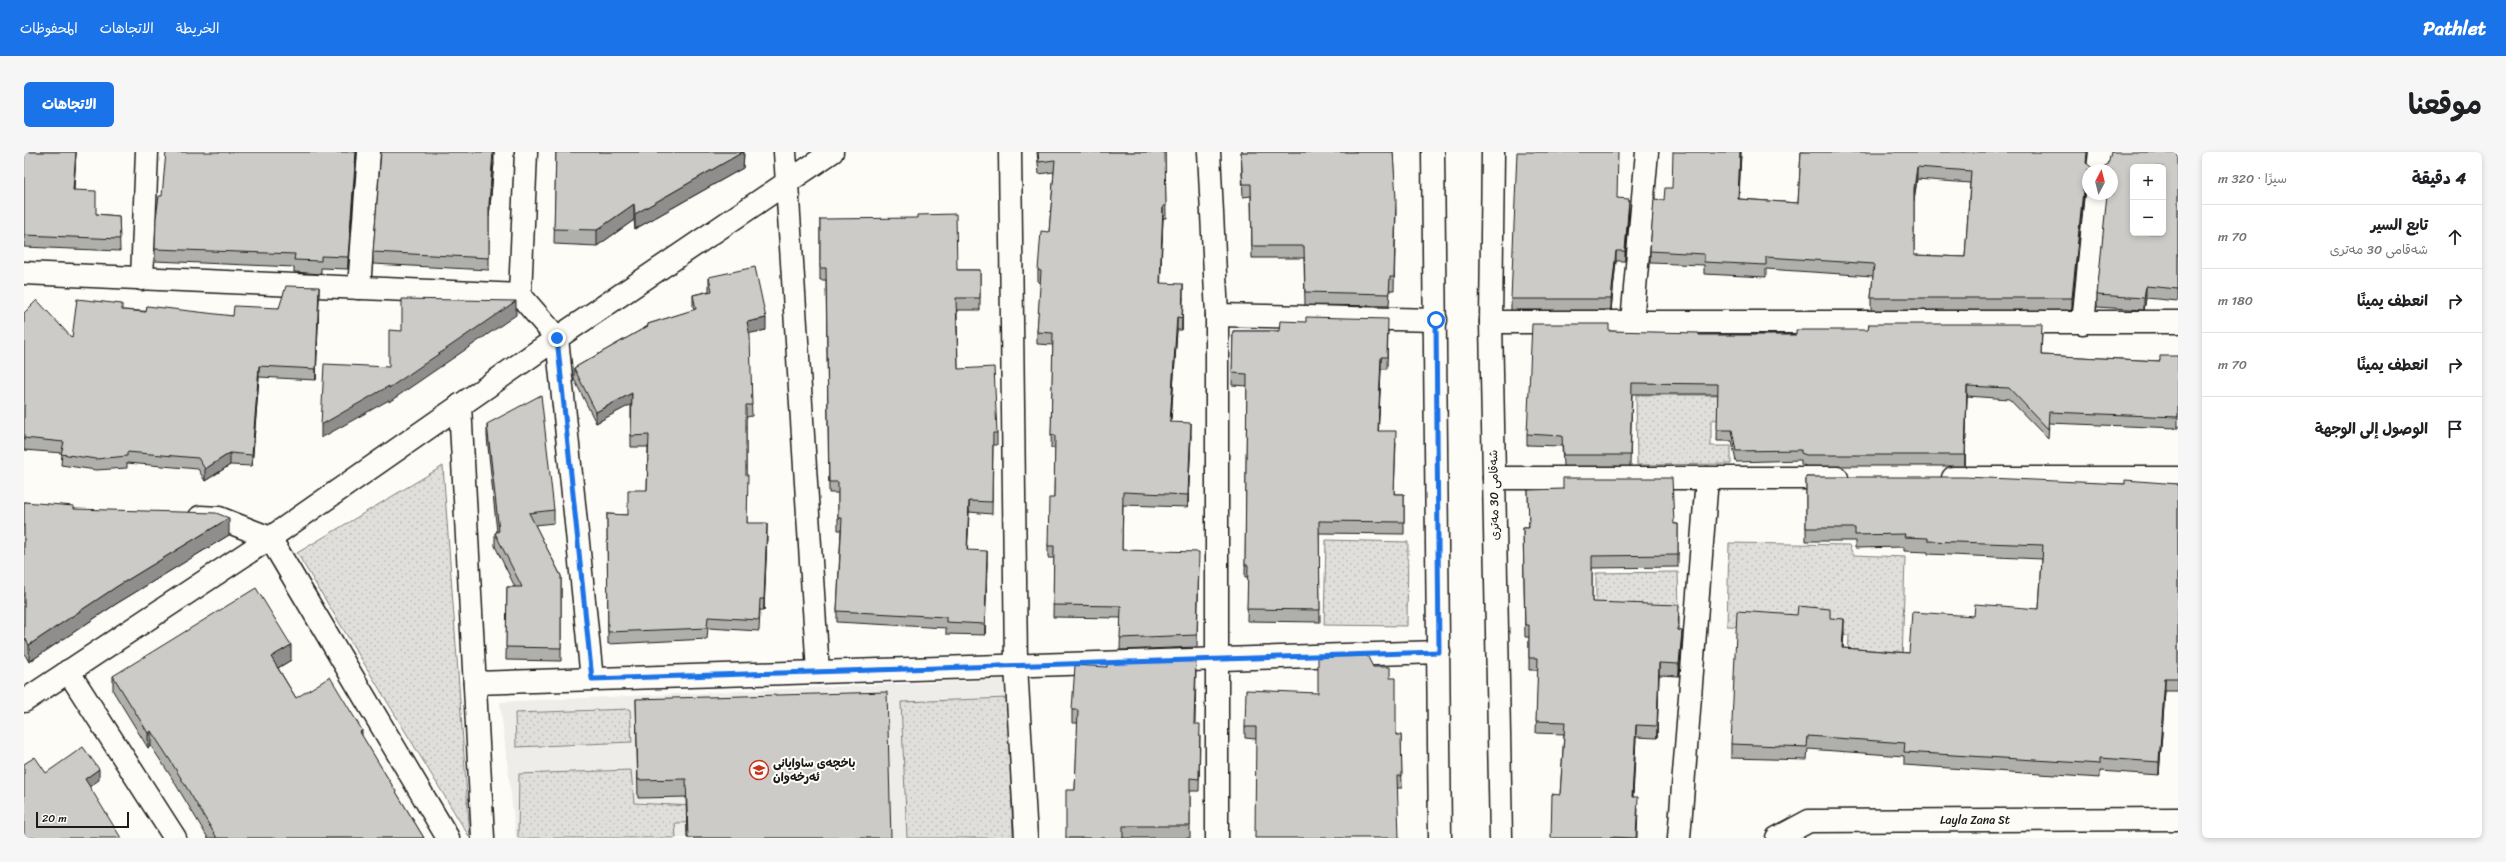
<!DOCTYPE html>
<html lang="ar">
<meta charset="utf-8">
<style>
:root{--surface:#fff;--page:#f6f6f6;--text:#202124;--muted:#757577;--line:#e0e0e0;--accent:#1a73e8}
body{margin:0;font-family:Sriracha,"Playpen Sans Arabic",sans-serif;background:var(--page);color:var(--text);direction:rtl}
.controls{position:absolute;right:12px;top:12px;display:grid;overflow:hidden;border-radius:6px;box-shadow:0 2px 6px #0003}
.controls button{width:36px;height:36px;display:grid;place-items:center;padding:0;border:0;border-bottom:1px solid var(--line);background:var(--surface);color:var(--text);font:20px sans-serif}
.compass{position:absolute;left:2058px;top:12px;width:36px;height:36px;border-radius:50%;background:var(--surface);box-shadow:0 2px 6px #0003;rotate:7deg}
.scale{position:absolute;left:12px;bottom:10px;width:93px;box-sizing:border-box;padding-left:4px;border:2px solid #1c1c1c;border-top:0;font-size:11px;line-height:14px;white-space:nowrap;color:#1c1c1c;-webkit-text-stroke:3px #fdfcf7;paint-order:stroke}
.stop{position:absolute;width:12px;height:12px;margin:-9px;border:3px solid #1a73e8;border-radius:50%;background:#fff}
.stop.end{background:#1a73e8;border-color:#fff;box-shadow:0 1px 4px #0008}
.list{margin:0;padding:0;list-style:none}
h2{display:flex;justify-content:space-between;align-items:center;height:52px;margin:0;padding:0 16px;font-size:17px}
h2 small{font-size:13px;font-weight:400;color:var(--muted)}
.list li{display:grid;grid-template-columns:26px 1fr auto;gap:12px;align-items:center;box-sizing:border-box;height:64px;padding:0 16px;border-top:1px solid var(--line)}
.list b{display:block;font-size:15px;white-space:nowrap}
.list p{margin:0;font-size:13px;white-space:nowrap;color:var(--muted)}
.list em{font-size:13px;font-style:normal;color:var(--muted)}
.icon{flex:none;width:22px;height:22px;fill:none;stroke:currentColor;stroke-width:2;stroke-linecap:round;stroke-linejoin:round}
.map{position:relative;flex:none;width:2154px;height:686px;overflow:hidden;direction:ltr;border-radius:6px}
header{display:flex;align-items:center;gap:24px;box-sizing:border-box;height:56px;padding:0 20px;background:var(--accent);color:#fff}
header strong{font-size:19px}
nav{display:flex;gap:22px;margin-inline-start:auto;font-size:14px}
.intro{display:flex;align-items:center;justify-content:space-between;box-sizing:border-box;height:96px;padding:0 24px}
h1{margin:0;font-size:28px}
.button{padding:10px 18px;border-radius:6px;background:var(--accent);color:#fff;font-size:14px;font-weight:700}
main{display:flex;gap:24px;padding:0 24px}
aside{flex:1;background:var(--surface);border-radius:6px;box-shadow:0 2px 6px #0003}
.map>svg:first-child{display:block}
</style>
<header>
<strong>Pathlet</strong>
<nav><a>الخريطة</a><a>الاتجاهات</a><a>المحفوظات</a></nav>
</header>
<div class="intro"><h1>موقعنا</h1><a class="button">الاتجاهات</a></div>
<main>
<aside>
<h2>4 دقيقة<small>سيرًا · 320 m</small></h2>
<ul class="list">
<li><svg class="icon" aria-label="ahead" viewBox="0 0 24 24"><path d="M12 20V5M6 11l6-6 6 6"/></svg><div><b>تابع السير</b><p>شەقامی 30 مەتری</p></div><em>70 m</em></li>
<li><svg class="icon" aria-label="right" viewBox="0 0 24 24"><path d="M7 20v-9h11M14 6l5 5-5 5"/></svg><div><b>انعطف يمينًا</b></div><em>180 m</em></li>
<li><svg class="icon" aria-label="right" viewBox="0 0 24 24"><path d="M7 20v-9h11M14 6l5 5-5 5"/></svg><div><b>انعطف يمينًا</b></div><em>70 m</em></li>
<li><svg class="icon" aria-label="arrive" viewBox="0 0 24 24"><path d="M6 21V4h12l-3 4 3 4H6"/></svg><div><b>الوصول إلى الوجهة</b></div></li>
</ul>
</aside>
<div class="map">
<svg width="2154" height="686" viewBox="0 0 2154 686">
<defs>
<pattern id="grass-dots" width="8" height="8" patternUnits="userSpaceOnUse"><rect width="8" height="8" fill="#e0dfdb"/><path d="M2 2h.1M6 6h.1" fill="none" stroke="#c0bfbb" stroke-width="1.8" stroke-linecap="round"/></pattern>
</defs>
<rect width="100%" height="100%" fill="#fdfcf7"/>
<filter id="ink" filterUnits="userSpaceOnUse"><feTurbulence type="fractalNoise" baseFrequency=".025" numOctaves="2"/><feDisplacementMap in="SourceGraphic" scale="8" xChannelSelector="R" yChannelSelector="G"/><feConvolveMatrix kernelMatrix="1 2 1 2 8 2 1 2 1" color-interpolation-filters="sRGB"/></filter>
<g filter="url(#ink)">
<!-- built -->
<polygon fill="#eeede9" points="982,527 989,686 492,686 476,550"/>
<!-- grass -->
<g fill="url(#grass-dots)" stroke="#7e7e7c">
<polygon points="1612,243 1706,243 1706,267 1687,268 1687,294 1707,294 1707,312 1613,313"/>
<polygon points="419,314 446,686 273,401"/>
<polygon points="1302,388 1384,390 1383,474 1300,473"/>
<polygon points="1705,391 1825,393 1829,403 1881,405 1878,512 1824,510 1825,483 1803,482 1775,476 1703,474"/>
<polygon points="1654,420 1655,456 1572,457 1572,421"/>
<polygon points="984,546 989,686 883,686 877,550"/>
<polygon points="606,557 608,590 492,595 491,561"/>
<polygon points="607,618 610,651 689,655 691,670 651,671 652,686 494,686 495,622"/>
</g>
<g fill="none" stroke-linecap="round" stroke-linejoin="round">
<defs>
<g id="minor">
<polyline points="502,0 496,143 533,186 568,527"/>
<polyline points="761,0 794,520"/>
<polyline points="986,0 992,513 1002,686"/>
<polyline points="1185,0 1193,163 1193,686"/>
<polyline points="2074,18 2076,0"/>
<polyline points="0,121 496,143"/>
<polyline points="118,127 123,0"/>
<polyline points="335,136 345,0"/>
<polyline points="1193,163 1412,168"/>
<polyline points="1467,170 2154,170"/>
<polyline points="1608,170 1623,0"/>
<polyline points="2059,171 2072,42"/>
<polyline points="436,253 459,686"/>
<polyline points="1470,326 1813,326"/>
<polyline points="1929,326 2154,326"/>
<polyline points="176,365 195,366 246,386 424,686"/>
<polyline points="44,519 151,686"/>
<polyline points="451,531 1415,500"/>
<polyline points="1655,686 1683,326"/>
</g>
<g id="tertiary">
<polyline points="0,549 246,386 533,186 808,0"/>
<polyline points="1753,686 1785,669 2154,667"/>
</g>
<g id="secondary">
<polyline points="1409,0 1416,686"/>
<polyline points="1469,0 1467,170 1477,686"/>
</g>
</defs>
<!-- minor casing -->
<use href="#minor" stroke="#1c1c1c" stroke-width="25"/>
<!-- tertiary casing -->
<use href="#tertiary" stroke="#1c1c1c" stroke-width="25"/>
<!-- secondary casing -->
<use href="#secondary" stroke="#1c1c1c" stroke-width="25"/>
<!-- minor -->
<use href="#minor" stroke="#fdfcf7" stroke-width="22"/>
<!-- tertiary -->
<use href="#tertiary" stroke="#fdfcf7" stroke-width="22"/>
<!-- secondary -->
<use href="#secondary" stroke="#fdfcf7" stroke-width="22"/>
</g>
<!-- wall -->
<g fill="#afafac" stroke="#1c1c1c" fill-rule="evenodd">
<polygon points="0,0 52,0 50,38 72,62 95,64 96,99 0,95"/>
<polygon points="332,0 324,117 297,116 297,122 270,120 270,115 131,109 131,97 138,44"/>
<polygon points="532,0 720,0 719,16 611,77 610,68 573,94 530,92"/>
<polygon points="1013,0 1141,0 1142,66 1139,66 1136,131 1159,145 1158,178 1153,178 1147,270 1167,283 1164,355 1099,353 1098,398 1175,412 1173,495 1096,498 1097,466 1029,465 1030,406 1024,406 1024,394 1030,346 1031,296 1027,296 1029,193 1013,192 1013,180 1017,131 1014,130 1014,118 1025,80 1030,20 1015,22"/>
<polygon points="1217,0 1369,0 1372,60 1370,138 1366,138 1365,154 1281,153 1280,106 1228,106 1227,44 1219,45"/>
<path d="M1717 0 1715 47 1774 51 1777 0 2063 11 2064 18V33L2062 34 2060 41 2048 158H1847V146L1849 124 1742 117V125L1680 122V113L1626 111V99L1640 48 1648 36ZM1893 27 1946 31 1941 105 1890 103V49Z"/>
<polygon points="2154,0 2154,149 2122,146 2120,158 2073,155 2073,143 2088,42 2084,13"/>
<polygon points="470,11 465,65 465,118 349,112 349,100"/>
<polygon points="1593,46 1605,57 1601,109 1592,109 1587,158 1487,158 1487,147"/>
<polygon points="796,67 933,118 956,118 956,158 933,158 934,217 973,281 973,293 969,293 968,362 945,360 943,398 963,410 961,483 922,482 922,476 813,470 813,459 817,378 814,378 814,341 805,341 802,128 796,128"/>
<polygon points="685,125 742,178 725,181 728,264 722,265 722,323 723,371 743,383 740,458 736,458 735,479 684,476 683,487 584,492 583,362 604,363 623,338 624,295 607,295 607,252 572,271 550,227 550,216 624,174 624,172 670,158 669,154 669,143 685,139"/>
<polygon points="295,147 292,228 235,225 228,314 206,313 181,329 174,317 103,311 103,316 72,318 37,313 38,301 0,298 0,161 48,186 98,158 209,164 255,156"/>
<polygon points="1209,179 1364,179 1363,217 1357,217 1354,279 1372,291 1370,342 1380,342 1380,382 1295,381 1296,470 1223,469 1224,425 1221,425 1223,234 1208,233"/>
<polygon points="1585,179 1675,183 2018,182 2017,203 2136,209 2154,204 2154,276 2025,271 2024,287 1985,247 1943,244 1941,314 1782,314 1777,312 1777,308 1712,310 1708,289 1693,289 1694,242 1608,242 1606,314 1539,314 1538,294 1503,293 1503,282"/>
<polygon points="463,272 530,358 530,371 511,373 537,424 537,509 482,508 483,435 491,435 471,394 471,381 473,380 463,285"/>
<polygon points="1782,325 2101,332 2154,332 2154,539 2141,539 2135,623 2076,619 2076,626 1880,613 1880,604 1784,597 1783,608 1707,606 1707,592 1806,466 1820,480 1819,496 1885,501 1950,464 2015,457 2018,407 1904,402 1904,400 1880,399 1880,395 1831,396 1831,389 1782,389"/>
<polygon points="1504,338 1650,372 1654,372 1654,415 1568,416 1568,450 1655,465 1655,478 1658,491 1655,524 1635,523 1633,586 1612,585 1609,645 1614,657 1613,686 1527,686 1536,643 1540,582 1512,581 1514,518 1505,518 1505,485 1501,485 1499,376 1505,376"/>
<polygon points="0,350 50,357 205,383 92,452 5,510 0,501"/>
<polygon points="267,508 254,516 272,546 338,584 400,686 184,686 146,623 127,594 124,596 89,539 89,524"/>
<polygon points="1083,515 1172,520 1171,572 1176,584 1175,639 1166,639 1166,686 1042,686 1051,638 1054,571 1048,571 1048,558"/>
<polygon points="1349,515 1366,526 1372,583 1377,583 1378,636 1374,636 1232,587 1221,586 1221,575 1294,541"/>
<polygon points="612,547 867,686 663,686 662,645 614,646"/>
</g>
<!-- shaded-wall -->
<g fill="#8f8e8c" stroke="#1c1c1c">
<polygon points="52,0 49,50 49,38"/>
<polygon points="332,0 324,117 324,105"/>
<polygon points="470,0 470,11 465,65 465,53"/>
<polygon points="719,0 720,0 719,16 611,77 611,62"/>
<polygon points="1716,0 1717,0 1714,59 1714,47"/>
<polygon points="1893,15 1893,27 1890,49 1890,37"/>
<polygon points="2064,22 2064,33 2062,34 2060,41 2048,158 2048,146 2060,29 2062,23"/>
<polygon points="1605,47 1605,57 1601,109 1601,99"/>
<polygon points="610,52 610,68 573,94 573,78"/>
<polygon points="1139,54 1139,66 1136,144 1136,131"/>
<polygon points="1592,99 1592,109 1587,158 1587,147"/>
<polygon points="1159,132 1159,145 1158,178 1158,166"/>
<polygon points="2122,134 2122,146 2120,158 2120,146"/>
<polygon points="295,135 295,147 292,228 292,217"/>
<polygon points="492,149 492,163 365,250 365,248 297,286 297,273"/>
<polygon points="1153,165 1153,178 1146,282 1146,270"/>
<polygon points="742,166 742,178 723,182 723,170"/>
<polygon points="1357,205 1357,217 1354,291 1354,279"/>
<polygon points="235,214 235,225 228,314 228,303"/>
<polygon points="1943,234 1943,244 1941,314 1941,303"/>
<polygon points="608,241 608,252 572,271 572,260"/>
<polygon points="1167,271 1167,283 1164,355 1164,343"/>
<polygon points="206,301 206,313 181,329 181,317"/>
<polygon points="945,349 945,360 943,410 943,398"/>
<polygon points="205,366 205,383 92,452 5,510 5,493 92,435"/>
<polygon points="743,371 743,383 740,458 740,447"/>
<polygon points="963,399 963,410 961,483 961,472"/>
<polygon points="1820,467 1820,480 1818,509 1818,496"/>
<polygon points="1658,479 1658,491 1655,524 1655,512"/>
<polygon points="267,493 267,508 247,520 247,505"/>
<polygon points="1635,511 1635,523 1633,586 1633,574"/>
<polygon points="2141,526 2141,539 2135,623 2135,610"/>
<polygon points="1612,573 1612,585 1608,657 1608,645"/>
<polygon points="338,578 338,593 336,580"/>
<polygon points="127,579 127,594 124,596 124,581"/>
<polygon points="75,617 75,628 61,638 61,627"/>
</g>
<!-- building -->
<g fill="#cccbc8" stroke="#1c1c1c" fill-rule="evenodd">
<polygon points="0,0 52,0 49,38 72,39 72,62 95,64 96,87 0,83"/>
<polygon points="142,0 332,0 324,105 297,104 297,109 270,108 271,102 131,97 132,66 135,44 138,44"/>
<polygon points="357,0 469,0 465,53 465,106 349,100"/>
<polygon points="532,0 719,0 611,62 610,52 573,78 530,77"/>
<polygon points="1014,0 1141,0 1142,54 1139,54 1136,131 1159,132 1158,166 1153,165 1146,270 1167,271 1164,343 1099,340 1098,398 1175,400 1173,483 1096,486 1097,454 1029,453 1030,394 1024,394 1025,346 1030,346 1031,284 1027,283 1029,181 1013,180 1017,119 1014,118 1017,79 1025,80 1031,8 1015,10"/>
<polygon points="1217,0 1369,0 1372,47 1370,125 1366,125 1365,142 1281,140 1280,94 1228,94 1227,32 1219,32"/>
<polygon points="1493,0 1594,0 1593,46 1605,47 1601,99 1592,99 1587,147 1487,147"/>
<path d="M1649 0H1716L1714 47 1774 51 1777 0H2063L2062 11 2071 18H2064V22L2062 23 2060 29 2048 146H1847L1850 112 1742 105V113L1680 110V102L1626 99 1630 47 1640 48 1641 36H1648ZM1893 15 1947 19 1941 105 1890 103V37Z"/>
<path d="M2087 0H2154V137L2122 134 2120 146 2073 143 2083 42H2088V18H2076L2084 13ZM2109 15H2139V81H2109Z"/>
<polygon points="932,62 933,118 956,118 956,146 932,146 934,217 970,215 973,281 969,281 968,350 945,349 943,398 963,399 961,472 922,470 922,465 813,459 818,366 814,366 814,330 805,330 802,116 796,116 796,67 893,66 893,63"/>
<polygon points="731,115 742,166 723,170 726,184 728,253 722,253 722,323 724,323 723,371 743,371 740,447 736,447 735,468 684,465 683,476 584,480 583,362 604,363 604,338 623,338 625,283 607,284 608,241 572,260 550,216 624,174 624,172 672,157 669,143 688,139 685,125"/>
<polygon points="262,134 295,135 292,217 235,214 228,303 206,301 181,317 174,306 103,300 103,304 72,307 37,302 40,290 0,286 0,161 13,148 48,186 53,147 98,152 98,158 122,160 123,154 209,164 210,154 255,156"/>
<polygon points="378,147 492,149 365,236 365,234 297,273 300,212 365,215 365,178 378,179"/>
<polygon points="1282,165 1364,167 1363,205 1357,205 1354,279 1372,279 1370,342 1380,342 1380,370 1295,369 1296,458 1223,457 1224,413 1221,413 1223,222 1208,221 1209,179 1255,179 1256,169 1282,170"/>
<polygon points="1508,172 1585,172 1585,179 1675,181 1675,183 1772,183 1772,178 1844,178 1845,172 2018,172 2017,203 2136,209 2136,204 2154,204 2154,265 2025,260 2024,277 1985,236 1943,234 1941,303 1782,303 1777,301 1777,298 1712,299 1708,278 1693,278 1694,232 1608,231 1606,303 1539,303 1538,284 1503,282"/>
<polygon points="517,243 530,358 505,361 537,424 537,496 482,495 483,435 498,435 471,381 475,379 463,272"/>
<polygon points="1782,325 1940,325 2101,332 2101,328 2154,332 2154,526 2141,526 2135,610 2076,606 2076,612 1880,600 1881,591 1784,584 1783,595 1707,592 1713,459 1773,463 1774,454 1806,457 1806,466 1820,467 1818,496 1885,501 1888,460 1950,464 1951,452 2015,457 2019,393 1904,389 1904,386 1880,385 1881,382 1831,383 1831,376 1782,376"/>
<polygon points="1539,326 1648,326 1650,372 1654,372 1654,403 1568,404 1568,450 1655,453 1654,478 1658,479 1655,512 1635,511 1633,574 1612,573 1608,645 1614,645 1612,686 1586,685 1586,686 1527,686 1528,642 1536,643 1541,570 1512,569 1514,506 1505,506 1505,473 1501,473 1499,376 1505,376 1504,338 1539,337"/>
<polygon points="0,350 50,354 50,357 192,361 205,366 92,435 5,493 0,484"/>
<polygon points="232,436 267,493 247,505 272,546 306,525 338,578 336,580 400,686 193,686 146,608 127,579 124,581 89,524"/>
<polygon points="1343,503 1349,515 1366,515 1366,526 1372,526 1372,583 1377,583 1378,624 1373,624 1375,686 1231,686 1232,575 1221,575 1222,538 1294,541 1294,505"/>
<polygon points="1172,508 1170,572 1176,572 1175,627 1166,626 1166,674 1099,674 1099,686 1042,686 1042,638 1051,638 1054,558 1048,558 1051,513 1083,515 1083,511"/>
<polygon points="863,540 867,686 664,686 662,627 614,628 612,547"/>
<polygon points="59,595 75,617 61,627 97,686 0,686 0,612 11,605 22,621"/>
</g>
</g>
<g fill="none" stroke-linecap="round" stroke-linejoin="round" filter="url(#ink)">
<!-- route -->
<polyline stroke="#1a73e8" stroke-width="5" points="533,186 568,527 1415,500 1412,168"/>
</g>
<!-- icons -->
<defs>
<symbol id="school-ring" viewBox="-11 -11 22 22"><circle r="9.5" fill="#fdfcf7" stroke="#c8321e" stroke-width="1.5"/><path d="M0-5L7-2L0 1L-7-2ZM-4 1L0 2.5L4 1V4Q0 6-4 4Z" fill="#c8321e"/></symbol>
</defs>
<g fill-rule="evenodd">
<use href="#school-ring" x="724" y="607" width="22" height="22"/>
</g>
<g text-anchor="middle" stroke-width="4" stroke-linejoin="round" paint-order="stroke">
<!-- street labels -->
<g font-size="12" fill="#1c1c1c" stroke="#fdfcf7">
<text transform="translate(1470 343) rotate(-91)" y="4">شەقامی 30 مەتری</text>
<text x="1951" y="672">Layla Zana St</text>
</g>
<!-- poi labels -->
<g font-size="12" font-weight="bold" fill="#1c1c1c" stroke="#fdfcf7" text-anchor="start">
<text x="749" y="615">باخچەی ساوایانی<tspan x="749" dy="14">ئەرخەوان</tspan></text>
</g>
</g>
</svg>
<div class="controls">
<button>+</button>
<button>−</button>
</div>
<svg class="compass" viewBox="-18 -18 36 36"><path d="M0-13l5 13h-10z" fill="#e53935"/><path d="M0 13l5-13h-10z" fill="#757577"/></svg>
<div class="scale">20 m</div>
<div class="stop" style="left:1412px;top:168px"></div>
<div class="stop end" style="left:533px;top:186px"></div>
</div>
</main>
